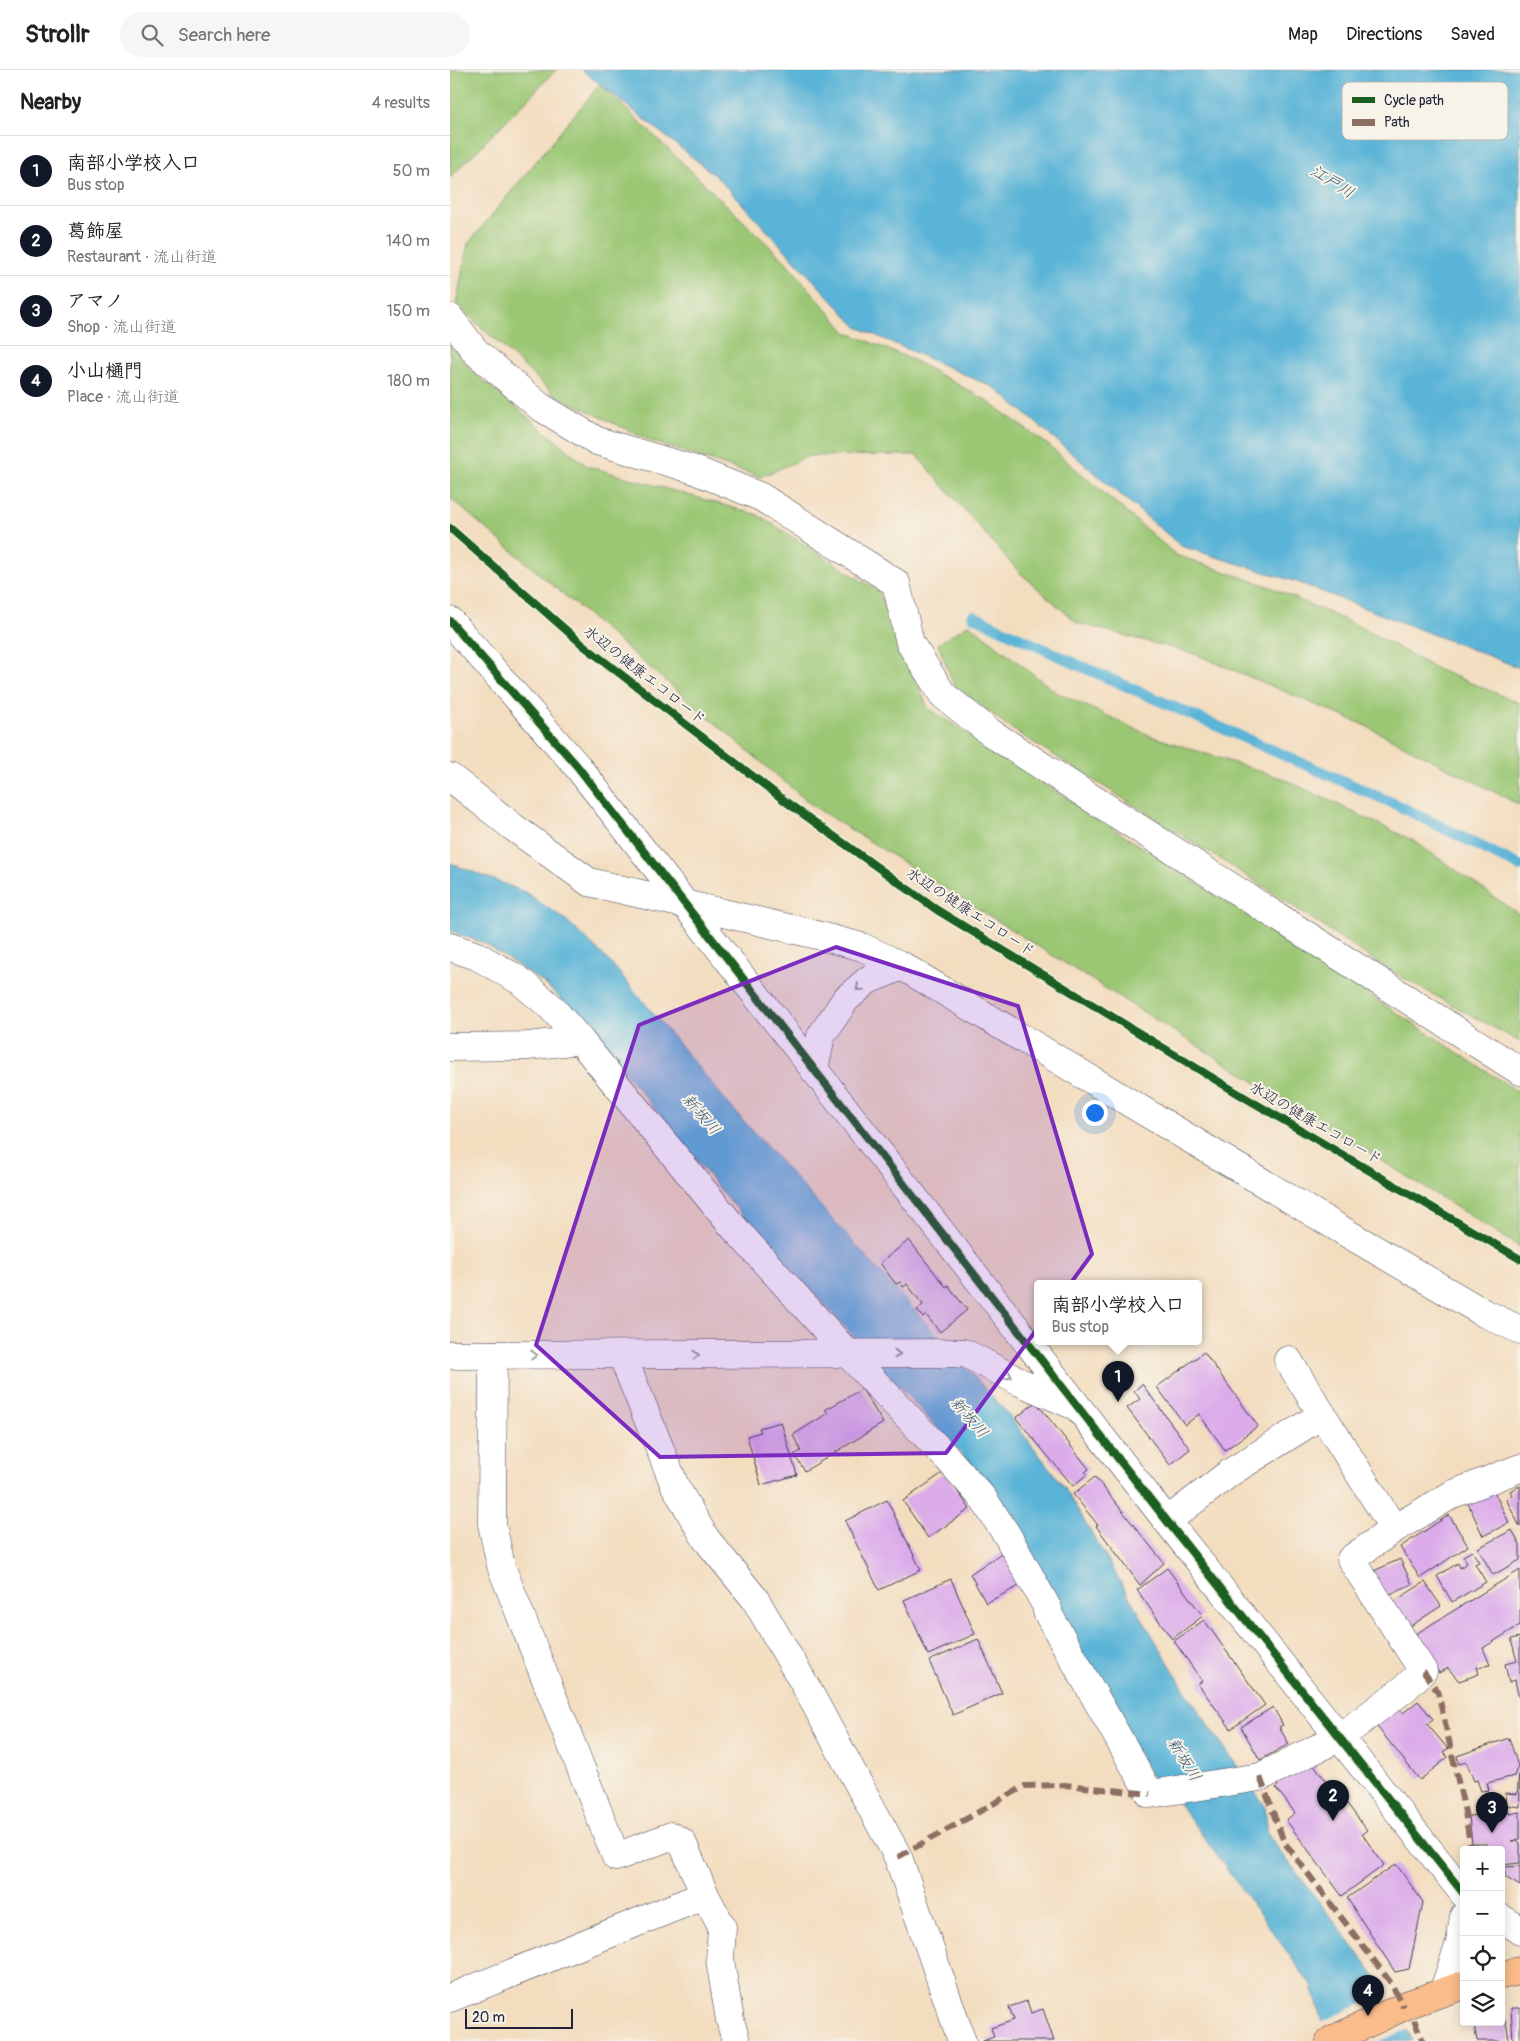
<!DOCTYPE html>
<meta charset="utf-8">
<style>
:root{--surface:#fff;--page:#f6f6f6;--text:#202124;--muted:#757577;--line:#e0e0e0;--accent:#111827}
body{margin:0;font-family:Pangolin,"Klee One",sans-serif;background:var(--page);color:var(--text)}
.controls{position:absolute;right:15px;bottom:15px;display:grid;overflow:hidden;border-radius:5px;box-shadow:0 2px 12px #0003}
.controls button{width:45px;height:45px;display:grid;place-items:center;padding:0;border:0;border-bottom:1px solid var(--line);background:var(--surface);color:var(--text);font:25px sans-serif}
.scale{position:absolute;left:15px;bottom:12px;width:108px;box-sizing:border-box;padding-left:5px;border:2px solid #22223b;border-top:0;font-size:14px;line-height:18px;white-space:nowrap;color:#22223b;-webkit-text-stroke:4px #f7f3e8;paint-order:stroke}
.you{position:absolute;left:644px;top:1042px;width:18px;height:18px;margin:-12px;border:4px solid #fff;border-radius:50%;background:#1a73e8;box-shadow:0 0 0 8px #1a73e833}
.badge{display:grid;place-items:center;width:32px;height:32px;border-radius:50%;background:var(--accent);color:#fff;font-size:16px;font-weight:700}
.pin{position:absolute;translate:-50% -41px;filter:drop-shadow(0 1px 2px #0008)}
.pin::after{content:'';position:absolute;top:26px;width:18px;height:15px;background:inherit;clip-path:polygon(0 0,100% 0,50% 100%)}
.popup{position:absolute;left:584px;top:1210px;width:168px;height:65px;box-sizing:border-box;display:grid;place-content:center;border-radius:5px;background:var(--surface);filter:drop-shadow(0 1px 4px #0005);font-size:16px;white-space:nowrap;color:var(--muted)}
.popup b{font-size:19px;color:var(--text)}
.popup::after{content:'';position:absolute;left:50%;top:100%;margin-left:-10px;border:10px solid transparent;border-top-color:var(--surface)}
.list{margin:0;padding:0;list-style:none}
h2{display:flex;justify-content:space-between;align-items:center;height:65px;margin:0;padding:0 20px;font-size:21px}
h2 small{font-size:16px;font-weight:400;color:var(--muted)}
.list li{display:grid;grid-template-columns:32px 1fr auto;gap:15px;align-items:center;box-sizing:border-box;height:70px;padding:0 20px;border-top:1px solid var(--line)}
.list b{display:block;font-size:19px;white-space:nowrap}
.list p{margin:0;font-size:16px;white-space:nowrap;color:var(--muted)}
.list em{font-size:16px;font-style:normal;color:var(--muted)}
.icon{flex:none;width:28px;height:28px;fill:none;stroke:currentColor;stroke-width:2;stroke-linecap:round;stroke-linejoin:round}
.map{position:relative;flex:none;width:1070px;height:1971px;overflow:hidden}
header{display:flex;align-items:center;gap:30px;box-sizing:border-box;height:70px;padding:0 25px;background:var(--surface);border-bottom:1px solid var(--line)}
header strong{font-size:24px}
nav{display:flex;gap:28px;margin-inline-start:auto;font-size:18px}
.search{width:350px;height:45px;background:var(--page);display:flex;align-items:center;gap:12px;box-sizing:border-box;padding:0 18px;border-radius:28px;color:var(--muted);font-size:19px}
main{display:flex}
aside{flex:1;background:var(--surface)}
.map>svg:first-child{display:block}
</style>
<header>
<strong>Strollr</strong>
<div class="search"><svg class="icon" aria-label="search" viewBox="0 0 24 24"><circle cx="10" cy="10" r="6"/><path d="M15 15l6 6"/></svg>Search here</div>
<nav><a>Map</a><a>Directions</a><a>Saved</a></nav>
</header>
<main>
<aside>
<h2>Nearby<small>4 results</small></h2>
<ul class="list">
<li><span class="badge">1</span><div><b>南部小学校入口</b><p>Bus stop</p></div><em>50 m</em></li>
<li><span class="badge">2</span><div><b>葛飾屋</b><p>Restaurant · 流山街道</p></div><em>140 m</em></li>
<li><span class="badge">3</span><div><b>アマノ</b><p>Shop · 流山街道</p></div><em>150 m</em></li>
<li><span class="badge">4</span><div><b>小山樋門</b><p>Place · 流山街道</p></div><em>180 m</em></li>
</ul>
</aside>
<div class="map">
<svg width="1070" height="1971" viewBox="0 0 1070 1971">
<rect width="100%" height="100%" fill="#f7f3e8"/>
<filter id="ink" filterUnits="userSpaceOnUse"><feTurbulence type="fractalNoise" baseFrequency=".02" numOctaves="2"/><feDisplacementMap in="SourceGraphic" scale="10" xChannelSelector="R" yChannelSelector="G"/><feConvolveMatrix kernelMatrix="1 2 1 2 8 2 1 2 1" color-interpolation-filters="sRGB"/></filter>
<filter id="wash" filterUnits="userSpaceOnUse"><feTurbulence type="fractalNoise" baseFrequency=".0096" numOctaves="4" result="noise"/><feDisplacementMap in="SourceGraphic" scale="20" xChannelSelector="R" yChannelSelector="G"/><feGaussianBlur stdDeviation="1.12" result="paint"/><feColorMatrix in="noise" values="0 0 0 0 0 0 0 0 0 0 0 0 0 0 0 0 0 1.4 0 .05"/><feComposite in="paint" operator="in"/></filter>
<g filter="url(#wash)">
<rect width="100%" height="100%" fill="#f3ddbf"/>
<!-- green -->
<g fill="#9bc774" stroke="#5e7458">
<polygon points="0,0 106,0 0,108"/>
<polygon points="150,14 337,193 396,262 465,291 534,329 598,375 726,485 818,516 906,555 989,600 1070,633 1070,735 914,655 745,584 627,553 568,501 466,385 359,386 310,407 201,371 105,325 6,234 18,174"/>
<polygon points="0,274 23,302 137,396 308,445 428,521 478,638 1070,1023 1070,1177 363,736 0,428"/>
<polygon points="519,554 606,622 701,666 834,709 964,771 1070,845 1070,972 937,899 813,816 562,659 504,615 488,574"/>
</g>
<!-- water -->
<g fill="#5ab4d7" stroke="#3e6b89">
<polygon points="132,0 1070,0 1070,598 847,512 731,476 545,318 407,257 266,106"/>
<polygon points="0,793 75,822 116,850 162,894 282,1038 558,1344 614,1417 739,1627 815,1736 818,1765 934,1917 963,1971 884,1971 872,1949 862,1916 728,1732 701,1706 605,1537 611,1532 522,1396 277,1128 131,948 94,913 34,873 0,861"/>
</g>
<!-- pier -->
<polygon fill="#f3ddbf" points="939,1922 958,1959 930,1971 881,1971 871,1952"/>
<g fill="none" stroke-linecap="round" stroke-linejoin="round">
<!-- stream -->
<polyline stroke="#5ab4d7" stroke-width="11" points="523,546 626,594 945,734 1070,796"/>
</g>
<g id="blocks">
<!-- building -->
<g fill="#dbabea">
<polygon points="459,1170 496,1217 498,1215 517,1240 490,1262 476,1245 473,1248 467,1240 473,1235 457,1214 453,1217 450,1212 446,1214 430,1193"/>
<polygon points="754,1282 808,1356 775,1380 749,1344 735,1355 707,1317"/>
<polygon points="692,1314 740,1379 720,1395 677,1338 690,1329 684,1321"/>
<polygon points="412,1319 433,1353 355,1401 344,1385 351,1381 343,1365 378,1343 375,1340"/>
<polygon points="586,1332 639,1399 635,1402 637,1404 623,1416 566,1348"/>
<polygon points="331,1352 347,1405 311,1415 297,1366 311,1362 309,1358"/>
<polygon points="494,1402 520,1439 478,1468 453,1431"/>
<polygon points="645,1407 714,1493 690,1515 646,1456 648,1455 623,1424"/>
<polygon points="1070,1416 1070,1457 1056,1429 1062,1425 1060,1421"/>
<polygon points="1043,1419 1059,1453 1033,1466 1017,1431"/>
<polygon points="437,1430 471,1500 429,1520 395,1451"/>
<polygon points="999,1445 1018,1476 970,1508 950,1477"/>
<polygon points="1062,1460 1070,1474 1070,1490 1043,1505 1028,1478"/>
<polygon points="1022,1481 1029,1492 1025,1494 1036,1512 1002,1532 987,1506 1008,1493 1010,1498 1017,1493 1013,1486"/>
<polygon points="553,1482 571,1515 536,1533 520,1504"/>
<polygon points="950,1489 962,1514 936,1526 924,1501"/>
<polygon points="717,1498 753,1546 722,1569 687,1520"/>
<polygon points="1070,1500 1070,1555 1033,1578 1040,1595 1027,1597 1029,1604 1009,1611 998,1598 989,1603 964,1565"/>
<polygon points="501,1509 525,1564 478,1585 454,1530"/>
<polygon points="975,1512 991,1536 956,1559 940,1534"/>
<polygon points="754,1550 815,1635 781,1659 748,1614 752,1611 724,1571"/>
<polygon points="1070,1567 1070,1629 1069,1629 1065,1610 1059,1612 1055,1594 1067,1591 1061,1569"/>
<polygon points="528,1569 552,1623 503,1645 479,1591"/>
<polygon points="968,1631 983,1649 977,1654 998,1679 993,1682 998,1687 970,1710 924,1653 946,1634 953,1643"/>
<polygon points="823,1637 833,1655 829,1657 839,1674 810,1690 791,1657"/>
<polygon points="1059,1668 1068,1696 1064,1706 1037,1713 1039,1720 1031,1721 1027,1710 1024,1711 1016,1692 1009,1694 1007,1686"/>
<polygon points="862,1692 877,1712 879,1710 917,1760 912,1764 934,1795 892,1826 836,1750 845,1743 826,1718 828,1716 825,1712 840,1701 844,1706"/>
<polygon points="1069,1703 1070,1737 1055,1735 1056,1723 1067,1724"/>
<polygon points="1059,1742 1059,1744 1070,1742 1070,1769 1061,1771 1068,1771 1070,1773 1070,1793 1051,1795 1051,1780 1037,1780 1037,1774 1022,1774 1019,1746"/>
<polygon points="946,1794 973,1832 959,1899 945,1902 897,1828"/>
<polygon points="1070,1796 1070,1816 1055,1807 1055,1797"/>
<polygon points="577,1931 581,1943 593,1939 604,1971 533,1971 544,1967 541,1958 564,1950 559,1937"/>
<polygon points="1061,1938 1070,1938 1070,1971 1063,1971"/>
<polygon points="1056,1951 1059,1971 1027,1971 1024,1955 1030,1954 1030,1952"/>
</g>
</g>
</g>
<g filter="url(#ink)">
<use href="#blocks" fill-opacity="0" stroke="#413e4f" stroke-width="1"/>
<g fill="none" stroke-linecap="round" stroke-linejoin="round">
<defs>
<g id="minor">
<polyline points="0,248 26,282 89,336 147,371 242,399 311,427 446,513 460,573 493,625 541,663 635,724 1070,1001"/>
<polyline points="0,551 127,696 717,1451 1014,1824"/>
<polyline points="0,707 63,757 139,812 359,863 412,877 452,896 900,1165 1034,1243 1070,1260"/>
<polyline points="0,877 27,886 69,910 101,937 130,970 279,1152 398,1284 498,1389 532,1427 557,1465 598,1539 597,1542 700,1724 810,1707 890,1667 954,1619 973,1601 901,1489 944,1459 1003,1424 1070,1398"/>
<polyline points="0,977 78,976 130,970"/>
<polyline points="364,1000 371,966 396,929 418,910 452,896"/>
<polyline points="0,1285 515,1283 570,1312 625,1336"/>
<polyline points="43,1285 42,1454 51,1496 166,1787 221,1766 232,1772 255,1825"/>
<polyline points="172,1285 225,1416 256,1469 305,1529 355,1615 448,1787 512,1971"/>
<polyline points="838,1290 944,1459"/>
<polyline points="717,1451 781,1402 872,1345"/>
<polyline points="1051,1848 1070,1860"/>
<polyline points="993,1922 1010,1873 1014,1846"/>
<polyline points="0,1928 255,1825 272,1857 270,1890 280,1950 286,1971"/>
</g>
<g id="major">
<polyline points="1051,1905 1070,1901"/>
<polyline points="880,1971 959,1934 1014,1915"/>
</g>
</defs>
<!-- minor casing -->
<use href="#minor" stroke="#413e4f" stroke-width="29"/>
<!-- major casing -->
<use href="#major" stroke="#413e4f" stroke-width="29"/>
<!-- minor -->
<use href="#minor" stroke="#fff" stroke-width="28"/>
<!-- major -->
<use href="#major" stroke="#f9bc8a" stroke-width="28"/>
<!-- quiet -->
<g stroke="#8d6e63" stroke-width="6" stroke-dasharray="12 6" stroke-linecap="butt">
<polyline points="973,1601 988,1622 1015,1742 1021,1780"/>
<polyline points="810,1707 834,1772 941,1913 953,1937"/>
<polyline points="448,1787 575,1716 615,1715 700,1724"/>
<polyline points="964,1950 973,1971"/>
</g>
<defs>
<g id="cycleway">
<polyline points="0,458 133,575 339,734 487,840 794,1027 1070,1189"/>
<polyline points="0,551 127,696 717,1451 1014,1824"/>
</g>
</defs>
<!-- cycleway casing -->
<use href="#cycleway" stroke="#f7f3e8" stroke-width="11"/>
<!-- cycleway -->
<use href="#cycleway" stroke="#1b5e20" stroke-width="8"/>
</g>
<!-- one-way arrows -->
<defs><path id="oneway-chevron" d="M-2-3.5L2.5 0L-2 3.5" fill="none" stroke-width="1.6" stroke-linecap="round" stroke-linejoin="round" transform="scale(1.25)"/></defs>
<g stroke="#9c9ca7">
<use href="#oneway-chevron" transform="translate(409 918) rotate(139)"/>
<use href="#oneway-chevron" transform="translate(447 1284) rotate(-1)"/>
<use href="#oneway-chevron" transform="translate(84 1285)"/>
<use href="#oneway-chevron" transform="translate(246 1285)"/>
<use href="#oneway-chevron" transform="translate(559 1306) rotate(28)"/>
</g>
</g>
<!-- marked area -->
<path fill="#7b2cbf" fill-opacity="0.2" stroke="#7b2cbf" stroke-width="4" stroke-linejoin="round" d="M386 877 568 936 642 1184 496 1383 210 1387 86 1275 189 955Z"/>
<g text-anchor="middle" stroke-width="4" stroke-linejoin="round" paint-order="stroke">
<!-- street labels -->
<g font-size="15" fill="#22223b" stroke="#f7f3e8">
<text transform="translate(195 605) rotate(38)" y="5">水辺の健康エコロード</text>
<text transform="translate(521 842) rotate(33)" y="5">水辺の健康エコロード</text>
<text transform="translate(866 1053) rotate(30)" y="5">水辺の健康エコロード</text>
</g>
<!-- water labels -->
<g font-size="16" font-style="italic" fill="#365572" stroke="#f7f3e8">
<text transform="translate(883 111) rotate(32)" y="6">江戸川</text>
<text transform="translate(252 1044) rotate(49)" y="6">新坂川</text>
<text transform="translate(520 1347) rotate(49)" y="6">新坂川</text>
<text transform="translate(735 1689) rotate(58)" y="6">新坂川</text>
</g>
</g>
<!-- legend -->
<rect x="892" y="12" width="166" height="58" rx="8" fill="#f7f3e8" stroke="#b7b4b4" stroke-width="1"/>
<rect x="902" y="27" width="23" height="6" fill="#1b5e20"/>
<rect x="902" y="49" width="23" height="7" fill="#8d6e63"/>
<g font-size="14" fill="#22223b">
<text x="934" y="35">Cycle path</text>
<text x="934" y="57">Path</text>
</g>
</svg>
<div class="controls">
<button>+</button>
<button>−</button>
<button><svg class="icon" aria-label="locate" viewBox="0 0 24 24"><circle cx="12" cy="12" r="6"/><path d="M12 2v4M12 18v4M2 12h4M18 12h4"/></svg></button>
<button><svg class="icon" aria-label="layers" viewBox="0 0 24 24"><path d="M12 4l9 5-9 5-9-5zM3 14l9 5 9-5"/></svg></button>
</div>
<div class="scale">20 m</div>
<div class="you"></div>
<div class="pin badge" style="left:668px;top:1332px">1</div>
<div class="popup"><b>南部小学校入口</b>Bus stop</div>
<div class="pin badge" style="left:883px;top:1751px">2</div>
<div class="pin badge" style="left:1042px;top:1763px">3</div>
<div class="pin badge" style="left:918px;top:1946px">4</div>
</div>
</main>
